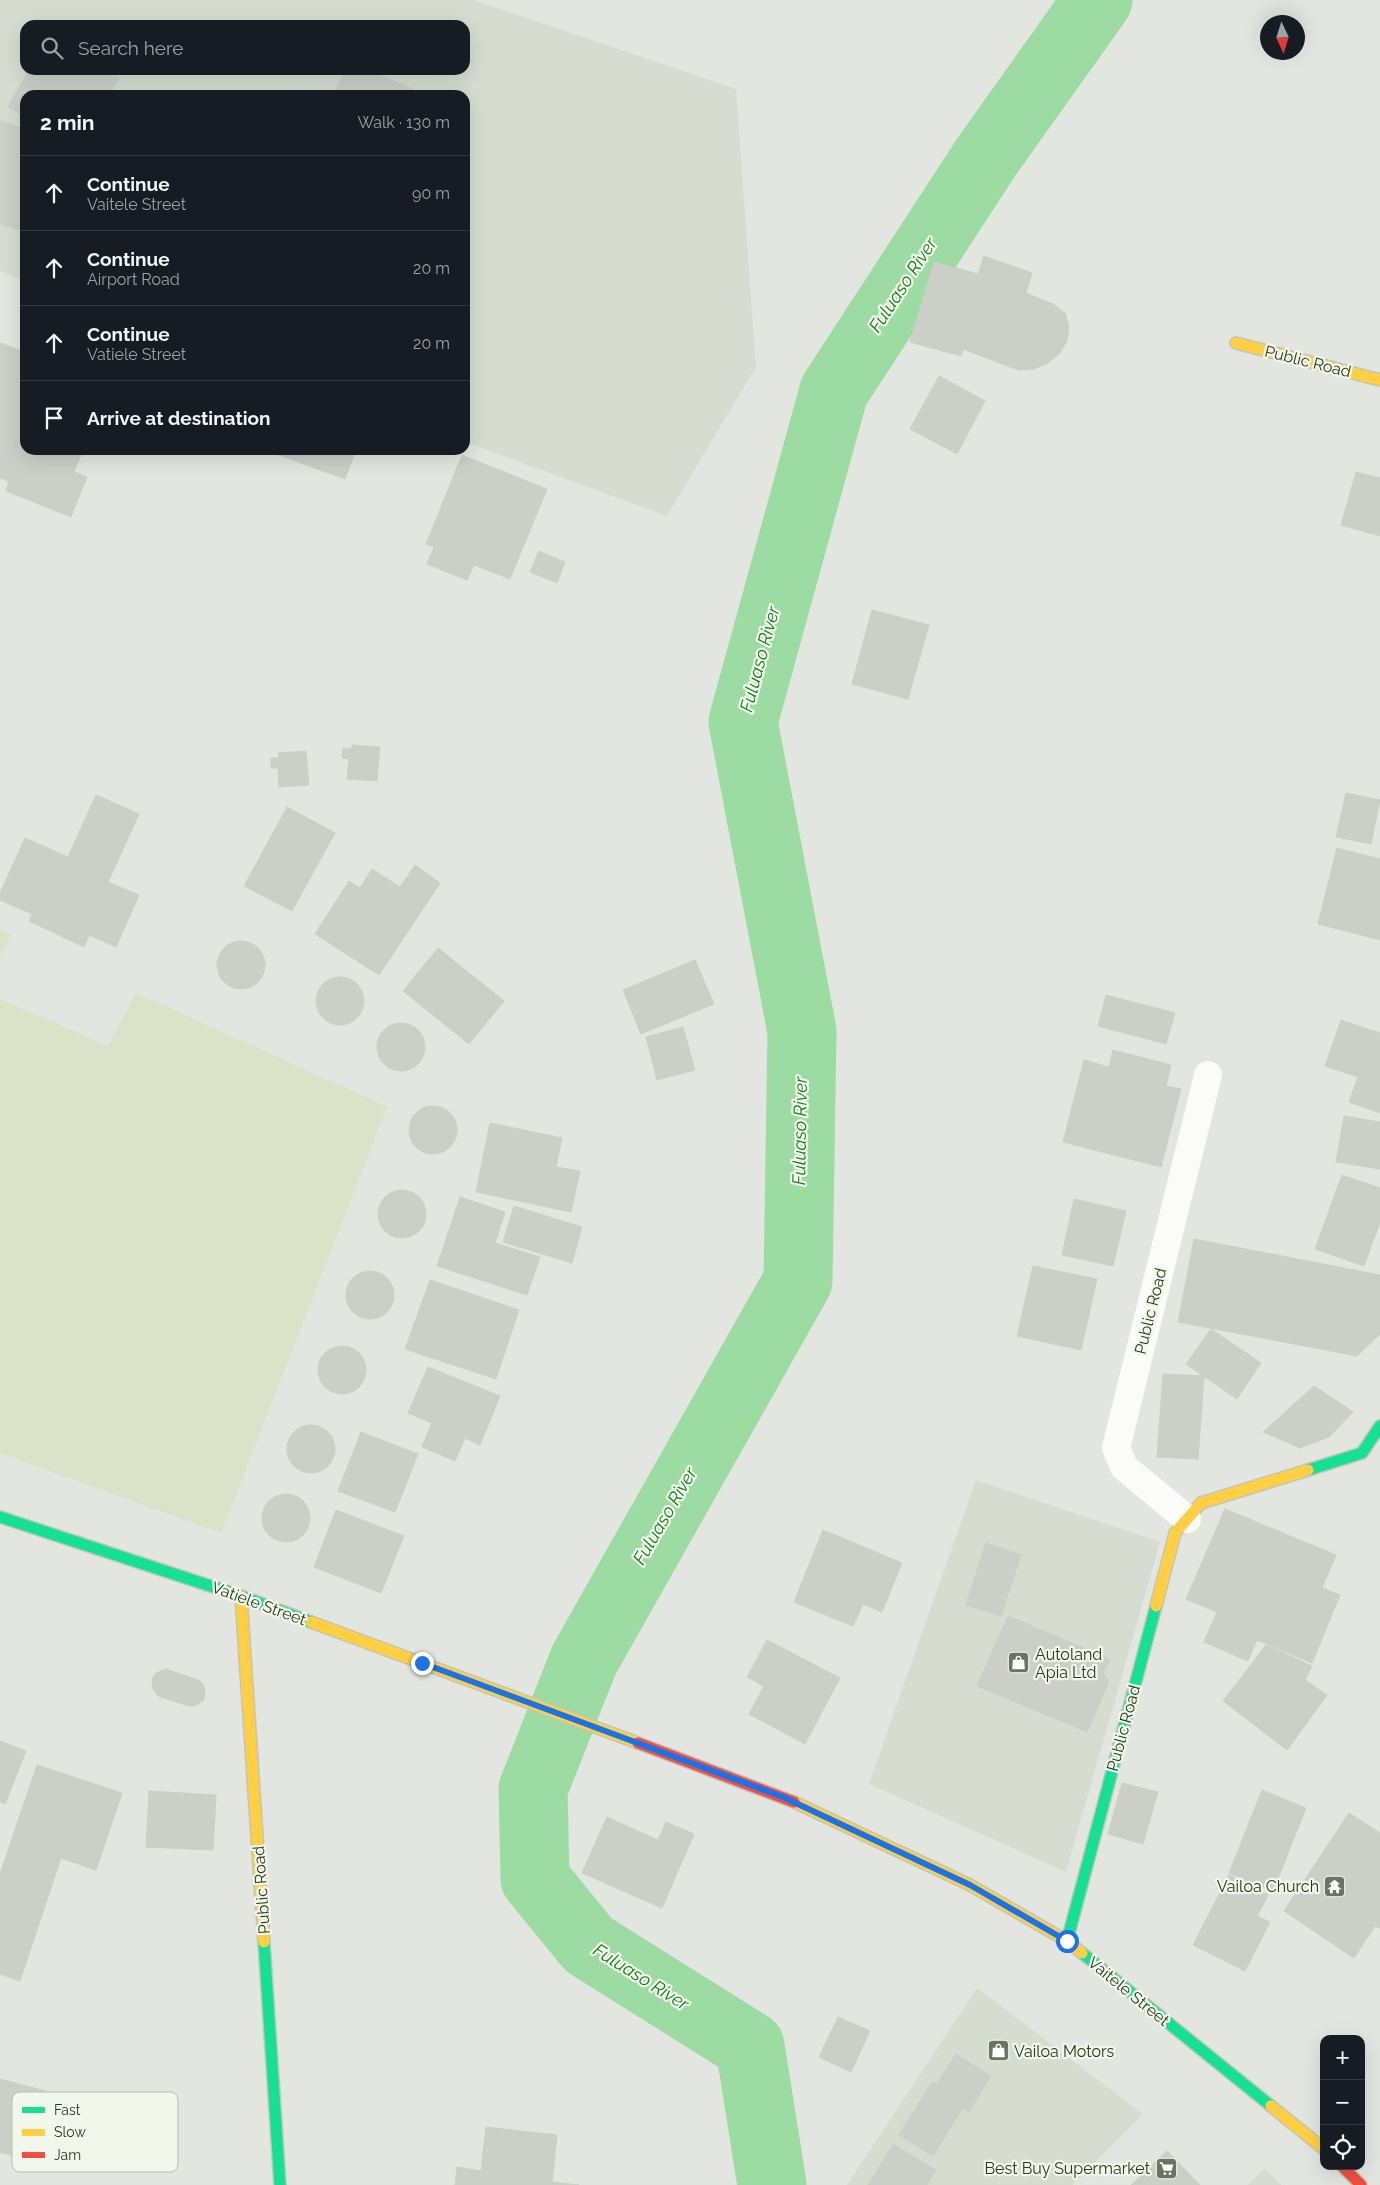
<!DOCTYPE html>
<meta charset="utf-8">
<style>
:root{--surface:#171b24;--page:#20242c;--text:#f1f3f6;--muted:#9ea1a6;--line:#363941}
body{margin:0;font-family:Raleway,sans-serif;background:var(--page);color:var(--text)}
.controls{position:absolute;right:15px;bottom:15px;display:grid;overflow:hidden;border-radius:10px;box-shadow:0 5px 20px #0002}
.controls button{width:45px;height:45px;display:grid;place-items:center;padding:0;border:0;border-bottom:1px solid var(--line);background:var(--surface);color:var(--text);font:25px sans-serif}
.compass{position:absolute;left:1260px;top:15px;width:45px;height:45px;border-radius:50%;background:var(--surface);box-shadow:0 5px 20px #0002;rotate:176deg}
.stop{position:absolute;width:15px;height:15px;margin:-11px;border:4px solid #1a73e8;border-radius:50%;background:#fff}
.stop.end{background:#1a73e8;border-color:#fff;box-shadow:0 1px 5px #0008}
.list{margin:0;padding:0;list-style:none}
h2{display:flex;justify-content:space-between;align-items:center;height:65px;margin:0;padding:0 20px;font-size:21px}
h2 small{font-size:16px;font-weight:400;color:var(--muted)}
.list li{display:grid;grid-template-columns:32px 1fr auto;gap:15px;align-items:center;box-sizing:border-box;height:75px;padding:0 20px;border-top:1px solid var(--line)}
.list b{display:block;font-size:19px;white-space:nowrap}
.list p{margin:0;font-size:16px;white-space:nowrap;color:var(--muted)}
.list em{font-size:16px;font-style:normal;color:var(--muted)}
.icon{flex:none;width:28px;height:28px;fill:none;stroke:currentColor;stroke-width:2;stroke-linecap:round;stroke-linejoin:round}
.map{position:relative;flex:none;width:1380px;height:2185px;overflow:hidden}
.search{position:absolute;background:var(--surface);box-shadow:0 5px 20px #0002;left:20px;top:20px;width:450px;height:55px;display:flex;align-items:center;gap:12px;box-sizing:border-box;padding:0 18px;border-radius:15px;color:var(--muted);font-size:19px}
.panel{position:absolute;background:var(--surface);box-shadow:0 5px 20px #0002;left:20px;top:90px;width:450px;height:365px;border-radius:15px}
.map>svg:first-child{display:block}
</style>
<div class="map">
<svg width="1380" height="2185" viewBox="0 0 1380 2185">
<rect width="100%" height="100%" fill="#e3e6e0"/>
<!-- built -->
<g fill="#d6dcd0" fill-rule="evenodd">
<path d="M0 0H474L736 89 756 367 667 516 465 442V95H25V281L0 271ZM25 25H465V70H25Z"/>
<polygon points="976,1480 1160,1542 1066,1872 869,1784"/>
<polygon points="977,1988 1143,2114 1072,2185 847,2185"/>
<polygon points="1265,2168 1281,2185 1248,2185"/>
</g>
<!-- green -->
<g fill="#dbe2c7">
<polygon points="0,929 11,934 0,957"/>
<polygon points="136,993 387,1107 221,1533 0,1453 0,999 108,1046"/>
</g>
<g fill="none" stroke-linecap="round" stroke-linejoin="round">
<!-- river -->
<polyline stroke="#9cdba1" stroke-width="69" points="772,2185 750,2046 589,1945 535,1879 533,1789 584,1660 798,1281 802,1031 743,722 834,391 987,156 1098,0"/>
</g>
<!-- building -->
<g fill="#cccfc8" stroke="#cccfc8">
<polygon points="29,70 105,70 119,78 109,95 25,95 25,116 8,107"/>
<polygon points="345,70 367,70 420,92 419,95 334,95"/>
<polygon points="0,121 25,129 25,232 0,224"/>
<polygon points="984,256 1032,273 1026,293 1053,304 1065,313 1069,327 1067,341 1059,354 1048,363 1034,369 1018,370 963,349 961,356 910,342 934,262 978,274"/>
<polygon points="0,343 25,352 25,450 83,450 74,472 87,477 71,517 6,491 9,481 0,478"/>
<polygon points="939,376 985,401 957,454 910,429"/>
<polygon points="265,450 356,450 345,479"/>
<polygon points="462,455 547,489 510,579 474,565 467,580 427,564 434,547 426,544"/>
<polygon points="1356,472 1380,478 1380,536 1341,525"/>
<polygon points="539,551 565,562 557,583 530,572"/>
<polygon points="872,610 929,625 908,699 852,684"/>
<polygon points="352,745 380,747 377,781 347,779 349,759 342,758 343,748 351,749"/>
<polygon points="306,751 309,785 279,787 278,768 271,768 271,758 279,758 278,753"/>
<polygon points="1346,793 1380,800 1371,844 1336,837"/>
<polygon points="96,795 139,814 108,882 139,895 116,947 89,935 84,947 29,921 32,914 0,900 0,893 25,838 68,857"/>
<polygon points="287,807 335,833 292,911 244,886"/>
<polygon points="1337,848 1380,859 1380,940 1318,924"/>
<polygon points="415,865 440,883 379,975 315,934 349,881 360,888 372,869 400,887"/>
<circle cx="241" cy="965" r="24"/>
<polygon points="438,948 504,1001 469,1044 403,991"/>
<polygon points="695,960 714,1004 641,1034 623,990"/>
<circle cx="340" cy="1001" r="24"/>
<polygon points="1106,995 1175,1013 1166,1044 1098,1026"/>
<polygon points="1341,1020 1380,1033 1380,1113 1349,1102 1358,1077 1325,1066"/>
<circle cx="401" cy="1047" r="24"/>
<polygon points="683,1027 695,1070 657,1080 646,1037"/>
<polygon points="1113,1050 1171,1065 1166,1086 1181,1089 1161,1167 1063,1142 1084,1060 1109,1067"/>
<circle cx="433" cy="1130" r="24"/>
<polygon points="1344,1116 1380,1122 1380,1169 1336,1162"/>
<polygon points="490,1123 562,1138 556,1167 580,1171 571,1212 476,1192"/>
<polygon points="1342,1175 1380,1188 1380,1222 1364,1266 1315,1249"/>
<circle cx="402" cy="1214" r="24"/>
<polygon points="460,1197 505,1212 495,1243 540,1257 527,1295 437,1266"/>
<polygon points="1074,1199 1126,1211 1113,1266 1062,1255"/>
<polygon points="514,1206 582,1227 572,1263 503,1242"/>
<polygon points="1194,1239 1380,1275 1380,1334 1357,1356 1178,1322"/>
<polygon points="1033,1266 1097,1279 1081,1350 1017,1336"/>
<circle cx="370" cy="1295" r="24"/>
<polygon points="430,1280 519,1310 496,1379 405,1349"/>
<polygon points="1211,1329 1261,1363 1237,1399 1186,1364"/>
<circle cx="342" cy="1370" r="24"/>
<polygon points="428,1367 500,1396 480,1445 465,1438 455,1461 422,1447 432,1423 408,1413"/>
<polygon points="1163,1374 1204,1376 1198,1459 1157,1457"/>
<polygon points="1314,1386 1353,1412 1329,1437 1300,1448 1263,1432"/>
<circle cx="311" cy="1449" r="24"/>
<polygon points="361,1432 418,1454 395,1512 338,1491"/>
<circle cx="286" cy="1518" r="24"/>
<polygon points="1225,1509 1336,1555 1322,1588 1340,1595 1312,1663 1257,1640 1248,1661 1204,1642 1217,1612 1186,1599"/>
<polygon points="336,1510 404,1536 381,1593 314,1567"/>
<polygon points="823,1530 902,1563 882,1612 863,1604 853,1626 794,1602"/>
<polygon points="986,1543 1021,1555 1001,1616 966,1605"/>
<polygon points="1008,1616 1110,1659 1103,1674 1109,1682 1087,1732 977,1686"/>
<polygon points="767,1640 840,1678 805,1744 749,1714 764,1686 747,1677"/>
<polygon points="1266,1645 1312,1666 1305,1680 1327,1695 1287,1750 1223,1701"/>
<polygon points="166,1669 198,1680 202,1683 205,1689 204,1700 195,1706 189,1706 158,1696 152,1687 153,1677 156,1673"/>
<polygon points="0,1741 26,1751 5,1804 0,1802"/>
<polygon points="37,1765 122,1793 96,1870 61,1858 20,1981 0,1974 0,1874"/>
<polygon points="1122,1783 1158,1792 1143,1844 1108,1834"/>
<polygon points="1262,1790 1306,1808 1273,1891 1229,1873"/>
<polygon points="149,1791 216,1795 213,1850 146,1847"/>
<polygon points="1349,1813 1380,1833 1380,1929 1375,1926 1354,1958 1284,1911"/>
<polygon points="607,1817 658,1840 666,1822 694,1834 662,1908 582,1873"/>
<polygon points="1229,1875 1268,1895 1257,1916 1270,1922 1245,1971 1193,1945"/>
<polygon points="838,2017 870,2031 851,2072 819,2057"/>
<polygon points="956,2054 991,2076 969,2112 963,2108 933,2156 899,2135 932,2082 937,2084"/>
<polygon points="0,2079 46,2091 28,2160 0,2152"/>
<polygon points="486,2127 557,2135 552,2182 579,2185 455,2185 457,2167 481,2171"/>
<polygon points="893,2144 936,2170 927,2185 868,2185"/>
<polygon points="1167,2151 1200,2185 1131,2185"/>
</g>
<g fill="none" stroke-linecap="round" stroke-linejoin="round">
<defs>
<g id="fast">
<polyline points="1308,1470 1362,1453 1380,1426"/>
<polyline points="0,1517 241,1596 311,1622"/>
<polyline points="1067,1941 1156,1606"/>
<polyline points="264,1942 280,2185"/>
<polyline points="1082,1953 1271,2106"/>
</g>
<g id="slow">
<polyline points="1236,343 1380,380"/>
<polyline points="241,1596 264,1942"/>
<polyline points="1156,1606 1175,1533 1201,1503 1308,1470"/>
<polyline points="311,1622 638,1743"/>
<polyline points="794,1802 970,1885 1067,1941 1082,1953"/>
<polyline points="1271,2106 1324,2149"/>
</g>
<g id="jam">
<polyline points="638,1743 794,1802"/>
<polyline points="1342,2166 1361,2185"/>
</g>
</defs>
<!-- fast casing -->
<use href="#fast" stroke="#c1c6bb" stroke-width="14"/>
<!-- slow casing -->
<use href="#slow" stroke="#c1c6bb" stroke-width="14"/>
<!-- jam casing -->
<use href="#jam" stroke="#c1c6bb" stroke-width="14"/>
<!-- street -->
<polyline stroke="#fbfbfa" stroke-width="28" points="1187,1519 1124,1467 1116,1448 1208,1075"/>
<!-- fast -->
<use href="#fast" stroke="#16e098" stroke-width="11"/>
<!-- slow -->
<use href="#slow" stroke="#ffcf43" stroke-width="11"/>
<!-- jam -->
<use href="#jam" stroke="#f24e42" stroke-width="11"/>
</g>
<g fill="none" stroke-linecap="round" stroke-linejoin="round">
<!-- route -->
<polyline stroke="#1a73e8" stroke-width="6" points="422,1663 783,1797 970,1885 1067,1941"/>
</g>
<!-- icons -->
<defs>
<symbol id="shop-square" viewBox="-11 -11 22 22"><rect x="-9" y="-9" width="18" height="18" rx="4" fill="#687661" stroke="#f2f7ec"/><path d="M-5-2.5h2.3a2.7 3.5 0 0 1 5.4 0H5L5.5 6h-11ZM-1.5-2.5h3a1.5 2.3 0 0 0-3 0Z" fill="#fff"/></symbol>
<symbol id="temple-square" viewBox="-11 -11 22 22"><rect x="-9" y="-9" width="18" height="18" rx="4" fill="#687661" stroke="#f2f7ec"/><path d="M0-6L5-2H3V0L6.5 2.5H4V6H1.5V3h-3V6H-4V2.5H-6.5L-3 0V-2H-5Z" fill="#fff"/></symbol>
<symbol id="supermarket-square" viewBox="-11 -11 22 22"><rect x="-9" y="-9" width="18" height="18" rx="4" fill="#687661" stroke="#f2f7ec"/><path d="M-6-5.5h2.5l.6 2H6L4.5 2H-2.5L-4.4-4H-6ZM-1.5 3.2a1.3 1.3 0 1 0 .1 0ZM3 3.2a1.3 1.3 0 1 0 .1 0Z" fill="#fff"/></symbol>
</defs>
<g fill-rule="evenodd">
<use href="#shop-square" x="1006" y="1650" width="25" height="25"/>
<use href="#temple-square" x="1322" y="1874" width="25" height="25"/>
<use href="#shop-square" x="986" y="2038" width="25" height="25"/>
<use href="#supermarket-square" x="1154" y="2156" width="25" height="25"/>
</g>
<g text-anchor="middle" stroke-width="4.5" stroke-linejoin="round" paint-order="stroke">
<!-- street labels -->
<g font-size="16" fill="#263a1d" stroke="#f2f7ec">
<text transform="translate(1308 361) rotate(14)" y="6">Public Road</text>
<text transform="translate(1150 1311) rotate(-76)" y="6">Public Road</text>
<text transform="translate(259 1603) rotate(20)" y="6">Vatiele Street</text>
<text transform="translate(1123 1728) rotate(-75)" y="6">Public Road</text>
<text transform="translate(261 1890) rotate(-94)" y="6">Public Road</text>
<text transform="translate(1129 1991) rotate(39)" y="6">Vaitele Street</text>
</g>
<!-- poi labels -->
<g font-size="16" fill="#263a1d" stroke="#f2f7ec" text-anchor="start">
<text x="1035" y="1660">Autoland<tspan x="1035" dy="18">Apia Ltd</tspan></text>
<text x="1319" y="1892" text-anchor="end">Vailoa Church</text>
<text x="1014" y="2057">Vailoa Motors</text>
<text x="1150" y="2174" text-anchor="end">Best Buy Supermarket</text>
</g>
<!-- water labels -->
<g font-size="18" font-style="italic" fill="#127a1e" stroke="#f2f7ec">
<text transform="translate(903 285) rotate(-57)" y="6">Fuluaso River</text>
<text transform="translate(760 659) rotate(-75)" y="6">Fuluaso River</text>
<text transform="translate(800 1131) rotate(-89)" y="6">Fuluaso River</text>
<text transform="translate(665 1516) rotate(-60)" y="6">Fuluaso River</text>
<text transform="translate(641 1977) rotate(32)" y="6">Fuluaso River</text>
</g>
</g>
<!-- legend -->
<rect x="12" y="2092" width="166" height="80" rx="8" fill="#f2f7ec" stroke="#b5beae" stroke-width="1"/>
<rect x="22" y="2107" width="23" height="6" fill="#16e098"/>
<rect x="22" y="2129" width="23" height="7" fill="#ffcf43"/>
<rect x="22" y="2152" width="23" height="6" fill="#f24e42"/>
<g font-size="14" fill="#263a1d">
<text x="54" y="2115">Fast</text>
<text x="54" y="2137">Slow</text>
<text x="54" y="2160">Jam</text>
</g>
</svg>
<div class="controls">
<button>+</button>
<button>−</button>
<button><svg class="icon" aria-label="locate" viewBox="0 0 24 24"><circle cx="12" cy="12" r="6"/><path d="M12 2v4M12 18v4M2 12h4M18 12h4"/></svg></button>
</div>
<svg class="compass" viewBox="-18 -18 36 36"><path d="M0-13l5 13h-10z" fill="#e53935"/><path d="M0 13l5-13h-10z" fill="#9ea1a6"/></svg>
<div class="stop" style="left:1067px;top:1941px"></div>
<div class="stop end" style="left:422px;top:1663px"></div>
<div class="search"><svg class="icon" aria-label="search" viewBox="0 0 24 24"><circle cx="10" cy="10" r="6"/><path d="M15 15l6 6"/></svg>Search here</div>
<section class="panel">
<h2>2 min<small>Walk · 130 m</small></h2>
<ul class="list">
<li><svg class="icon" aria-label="ahead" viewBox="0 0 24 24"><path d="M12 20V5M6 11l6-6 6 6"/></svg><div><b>Continue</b><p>Vaitele Street</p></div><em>90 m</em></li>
<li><svg class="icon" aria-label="ahead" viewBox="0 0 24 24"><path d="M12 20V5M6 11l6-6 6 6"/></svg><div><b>Continue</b><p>Airport Road</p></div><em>20 m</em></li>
<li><svg class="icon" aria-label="ahead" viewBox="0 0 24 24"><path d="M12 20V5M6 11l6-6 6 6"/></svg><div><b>Continue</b><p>Vatiele Street</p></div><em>20 m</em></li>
<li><svg class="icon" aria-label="arrive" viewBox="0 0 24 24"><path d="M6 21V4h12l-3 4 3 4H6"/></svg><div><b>Arrive at destination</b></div></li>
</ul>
</section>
</div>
